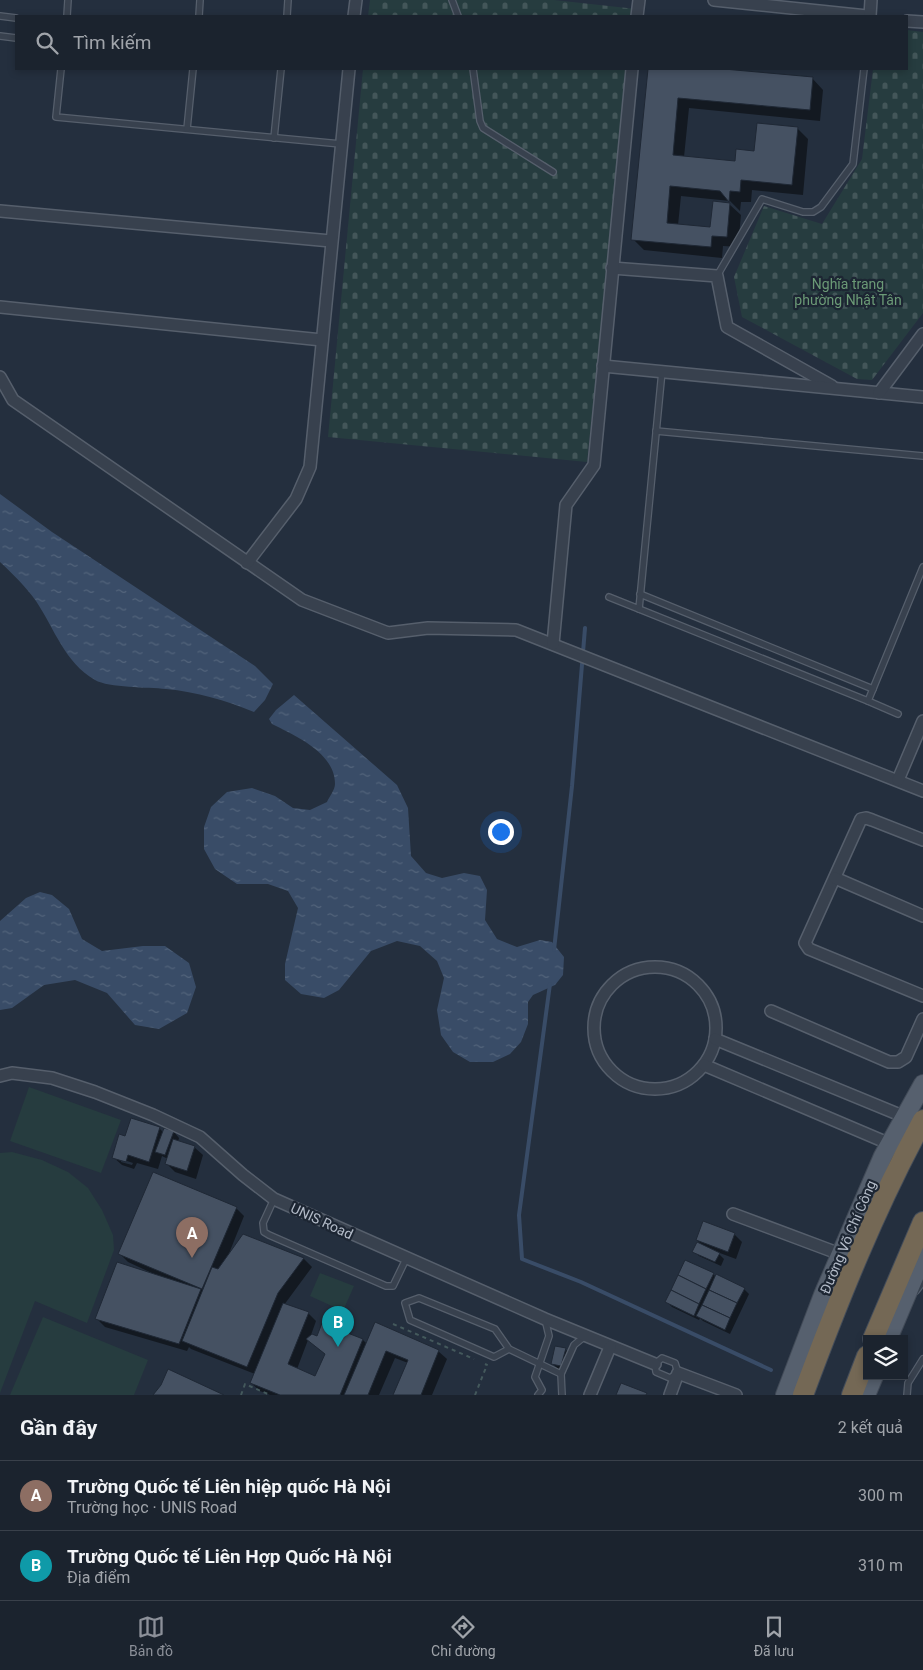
<!DOCTYPE html>
<html lang="vi">
<meta charset="utf-8">
<style>
:root{--surface:#1b232e;--page:#282f3a;--text:#f1f3f6;--muted:#a0a4aa;--line:#39404a;--accent:#8c9099}
body{margin:0;font-family:Roboto,sans-serif;background:var(--page);color:var(--text)}
.controls{position:absolute;right:15px;bottom:15px;display:grid;overflow:hidden;border-radius:0px;box-shadow:0 2px 8px #0003}
.controls button{width:45px;height:45px;display:grid;place-items:center;padding:0;border:0;border-bottom:1px solid var(--line);background:var(--surface);color:var(--text);font:25px sans-serif}
.you{position:absolute;left:500px;top:831px;width:18px;height:18px;margin:-12px;border:4px solid #fff;border-radius:50%;background:#1a73e8;box-shadow:0 0 0 8px #1a73e833}
.badge{display:grid;place-items:center;width:32px;height:32px;border-radius:50%;background:var(--accent);color:#fff;font-size:16px;font-weight:700}
.pin{position:absolute;translate:-50% -41px;filter:drop-shadow(0 1px 2px #0008)}
.pin::after{content:'';position:absolute;top:26px;width:18px;height:15px;background:inherit;clip-path:polygon(0 0,100% 0,50% 100%)}
.list{margin:0;padding:0;list-style:none}
h2{display:flex;justify-content:space-between;align-items:center;height:65px;margin:0;padding:0 20px;font-size:21px}
h2 small{font-size:16px;font-weight:400;color:var(--muted)}
.list li{display:grid;grid-template-columns:32px 1fr auto;gap:15px;align-items:center;box-sizing:border-box;height:70px;padding:0 20px;border-top:1px solid var(--line)}
.list b{display:block;font-size:19px;white-space:nowrap}
.list p{margin:0;font-size:16px;white-space:nowrap;color:var(--muted)}
.list em{font-size:16px;font-style:normal;color:var(--muted)}
.icon{flex:none;width:28px;height:28px;fill:none;stroke:currentColor;stroke-width:2;stroke-linecap:round;stroke-linejoin:round}
.map{position:relative;flex:none;width:923px;height:1395px;overflow:hidden}
.search{position:absolute;background:var(--surface);box-shadow:0 2px 8px #0003;left:15px;right:15px;top:15px;height:55px;display:flex;align-items:center;gap:12px;box-sizing:border-box;padding:0 18px;border-radius:0px;color:var(--muted);font-size:19px}
.sheet{height:205px;background:var(--surface)}
nav{display:flex;justify-content:space-around;align-items:center;box-sizing:border-box;height:70px;border-top:1px solid var(--line);background:var(--surface);font-size:14px;color:var(--muted)}
nav a{display:grid;justify-items:center;gap:2px}
nav .on{color:var(--accent)}
.map>svg:first-child{display:block}
</style>
<div class="map">
<svg width="923" height="1395" viewBox="0 0 923 1395">
<defs>
<pattern id="cemetery-stones" width="16" height="16" patternUnits="userSpaceOnUse" patternTransform="scale(1.25)"><rect width="16" height="16" fill="#263c3f"/><path d="M2 7V4a2 2 0 0 1 4 0v3zM10 15v-3a2 2 0 0 1 4 0v3z" fill="#435659"/></pattern>
<pattern id="water-ripples" width="26" height="14" patternUnits="userSpaceOnUse" patternTransform="scale(1.25)"><rect width="26" height="14" fill="#394c67"/><path d="M2 4q2-2 4 0t4 0M15 11q2-2 4 0t4 0" fill="none" stroke="#53647b"/></pattern>
</defs>
<rect width="100%" height="100%" fill="#242f3e"/>
<!-- grass -->
<g fill="#263c3f">
<polygon points="29,1087 121,1120 101,1173 10,1141"/>
<polygon points="12,1152 42,1160 68,1172 88,1188 102,1210 113,1235 114,1250 87,1323 35,1301 0,1393 0,1153"/>
<polygon points="320,1273 354,1286 343,1311 310,1296"/>
<polygon points="43,1317 148,1360 134,1395 10,1395"/>
</g>
<!-- cemetery -->
<g fill="url(#cemetery-stones)">
<polygon points="370,0 554,0 636,9 635,16 368,16"/>
<polygon points="907,30 923,32 923,313 872,380 857,379 742,317 734,277 764,206 822,224 862,159 873,69 907,69"/>
<polygon points="363,69 629,69 587,462 328,437"/>
</g>
<!-- water -->
<g fill="url(#water-ripples)">
<path d="M0 494 52 532 255 666 273 684 265 700 254 712C225 700 197 692 166 689 148 687 109 688 95 680 65 663 54 628 36 601 26 587 13 574 0 562Z"/>
<path d="M294 695 397 785 408 808 411 856 426 873 442 878 464 873 480 876 487 890 485 920 497 939 517 947 540 940 552 942 564 957 563 975 555 985 533 995 528 1002V1024L521 1042 510 1054 493 1062H470L453 1052 441 1035 437 1010 444 978 437 961 420 946 397 941 371 951 339 990 324 998 301 994 285 980V964L298 908 288 891 268 884H237L215 869 204 849V827L211 807 227 792 252 788 275 796 293 808 310 810 327 802C329 797 335 790 335 784 335 753 296 736 272 724L269 719 276 710Z"/>
<polygon points="40,892 52,895 69,909 82,939 102,951 143,946 165,946 189,963 196,987 187,1013 159,1029 135,1025 107,993 75,980 44,985 12,1008 0,1010 0,921 26,898"/>
</g>
<!-- shadow -->
<g fill="#0007" fill-rule="evenodd">
<polygon points="649,69 710,69 812,78 823,90 820,121 689,108 684,157 736,162 797,128 808,139 803,195 752,190 751,202 741,202 740,211 730,201 681,196 678,225 712,228 729,204 741,215 738,247 723,246 722,258 644,250 633,239"/>
<path d="M159 1128 164 1133 165 1129 174 1132 179 1138 178 1142 194 1147 203 1155 196 1179 175 1172 167 1164 168 1159 162 1156 158 1169 137 1163 134 1169 122 1165 113 1157 126 1138ZM121 1159 133 1163 132 1165 121 1162Z"/>
<path d="M236 1208 244 1216 228 1256 243 1236 304 1259 312 1267 284 1305 308 1313 316 1321 311 1335 318 1338 323 1324 363 1340 367 1344 438 1351 447 1359 432 1395H394L408 1363 395 1358 379 1395H270L260 1391 251 1383 255 1374 191 1349 189 1347 187 1351 105 1327 97 1319 154 1274 128 1262 120 1254ZM308 1340 326 1355 316 1378 297 1369Z"/>
<polygon points="734,1234 742,1242 736,1259 717,1252 724,1259 721,1266 699,1256 694,1251 704,1247 697,1240"/>
<polygon points="713,1274 716,1277 744,1289 749,1294 730,1334 703,1321 700,1318 699,1320 672,1307 667,1302"/>
<polygon points="565,1349 570,1354 567,1371 558,1369 552,1363"/>
</g>
<g fill="none" stroke-linecap="round" stroke-linejoin="round">
<!-- stream -->
<g stroke="#394c67" stroke-width="4">
<polyline points="554,950 572,786 585,628"/>
<polyline points="550,984 519,1215 522,1259 581,1282 771,1370"/>
</g>
</g>
<!-- building -->
<g fill="#455162" stroke="#1f2835">
<polygon points="648,69 724,69 813,77 810,110 678,98 673,155 735,161 736,149 754,151 757,123 798,127 792,185 741,180 740,192 730,191 729,202 720,191 670,186 667,223 710,227 713,201 730,203 727,237 712,236 711,247 631,240"/>
<polygon points="131,1118 160,1127 149,1162 128,1155 126,1162 112,1158 119,1134 125,1136"/>
<polygon points="164,1128 174,1131 165,1155 155,1152"/>
<polygon points="173,1139 195,1146 187,1171 165,1164"/>
<polygon points="153,1172 237,1207 202,1289 118,1254"/>
<polygon points="703,1221 735,1233 728,1252 696,1240"/>
<polygon points="243,1234 304,1258 278,1293 247,1367 182,1341 212,1267 218,1269"/>
<polygon points="697,1242 720,1253 715,1262 692,1252"/>
<polygon points="685,1260 714,1273 706,1289 678,1275"/>
<polygon points="117,1262 201,1289 179,1344 95,1319"/>
<polygon points="716,1274 745,1288 737,1303 709,1290"/>
<polygon points="678,1275 706,1289 699,1304 671,1290"/>
<polygon points="671,1290 699,1304 694,1316 665,1302"/>
<polygon points="709,1290 737,1303 730,1318 702,1305"/>
<polygon points="283,1303 309,1312 288,1364 315,1376 325,1354 306,1339 312,1334 317,1336 322,1323 363,1339 340,1395 280,1395 250,1383"/>
<polygon points="702,1305 730,1318 725,1330 696,1316"/>
<polygon points="375,1322 439,1350 421,1395 393,1395 408,1360 386,1351 368,1395 344,1395"/>
<polygon points="555,1346 566,1348 561,1366 551,1364"/>
<polygon points="168,1369 224,1395 153,1395 161,1385"/>
<polygon points="621,1383 647,1393 646,1395 616,1395"/>
</g>
<g fill="none" stroke-linecap="round" stroke-linejoin="round">
<defs>
<g id="lane">
<polyline points="452,0 458,16"/>
<polyline points="0,16 16,18"/>
<polyline points="67,16 68,0"/>
<polyline points="199,16 200,0"/>
<polyline points="287,16 288,0"/>
<polyline points="0,36 16,38"/>
<polyline points="61,69 56,117 341,144"/>
<polyline points="473,69 480,121 483,128 553,172"/>
<polyline points="187,129 193,69"/>
<polyline points="274,138 281,69"/>
<polyline points="717,276 762,199 803,212 813,212 821,207 853,164 864,69"/>
<polyline points="656,431 923,456"/>
<polyline points="640,594 873,689"/>
<polyline points="609,597 639,609 662,371"/>
<polyline points="639,609 868,701"/>
<polyline points="898,714 868,701 923,567"/>
<polyline points="274,1199 263,1223 264,1232 269,1235 386,1286 393,1286 406,1259"/>
<polyline points="916,1291 923,1282"/>
<polyline points="509,1349 494,1357 410,1320 405,1303 419,1298 495,1329 509,1349 561,1374"/>
<polygon points="662,1358 675,1363 678,1373 670,1378 656,1372 655,1364"/>
<polyline points="538,1395 542,1390 535,1377 549,1336 545,1319"/>
<polyline points="562,1395 561,1374 574,1345 585,1336"/>
<polyline points="907,1395 908,1383 923,1359"/>
</g>
<g id="street">
<polyline points="714,0 867,16"/>
<polyline points="354,16 356,0"/>
<polyline points="637,16 639,0"/>
<polyline points="870,16 871,0"/>
<polyline points="907,21 923,22"/>
<polyline points="0,211 331,241"/>
<polyline points="612,268 717,276 727,327 832,386"/>
<polyline points="0,307 322,340"/>
<polyline points="603,366 923,397"/>
<polyline points="0,377 13,400 302,600 388,633 428,628 516,630 923,791"/>
<polyline points="879,393 923,334"/>
<polyline points="247,563 296,499 310,467 349,69"/>
<polyline points="553,644 566,505 594,465 632,69"/>
<polyline points="898,780 923,721"/>
<polyline points="923,840 872,820 866,818 861,819 805,943 809,949 923,996"/>
<polyline points="835,878 923,916"/>
<circle cx="655" cy="1028" r="61"/>
<polyline points="771,1011 889,1062 898,1062 906,1057 923,1019"/>
<polyline points="715,1039 905,1117"/>
<polyline points="704,1065 890,1144"/>
<polyline points="0,1076 12,1073 52,1078 95,1092 153,1115 200,1137 243,1175 274,1199 545,1319 655,1364"/>
<polyline points="733,1214 840,1254"/>
<polyline points="590,1395 610,1347"/>
<polyline points="670,1395 678,1373 736,1395"/>
</g>
<g id="primary">
<polyline points="888,1339 923,1256"/>
<polyline points="785,1395 823,1295 883,1156 923,1084"/>
<polyline points="866,1395 874,1376"/>
</g>
<g id="highway">
<polyline points="873,1339 923,1222"/>
<path d="M803 1395C838 1301 875 1208 923 1120"/>
<polyline points="852,1395 867,1356"/>
</g>
</defs>
<!-- lane casing -->
<use href="#lane" stroke="#565f6c" stroke-width="8"/>
<!-- street casing -->
<use href="#street" stroke="#565f6c" stroke-width="14"/>
<!-- primary casing -->
<use href="#primary" stroke="#414a57" stroke-width="20"/>
<!-- highway casing -->
<use href="#highway" stroke="#434c59" stroke-width="22"/>
<!-- path -->
<g stroke="#44595c" stroke-width="2" stroke-dasharray="4 4" stroke-linecap="butt">
<polyline points="393,1324 474,1359"/>
<polyline points="241,1395 245,1384 270,1395"/>
<polyline points="475,1395 487,1365 485,1364"/>
</g>
<!-- lane -->
<use href="#lane" stroke="#38414e" stroke-width="5.5"/>
<!-- street -->
<use href="#street" stroke="#38414e" stroke-width="11"/>
<!-- primary -->
<use href="#primary" stroke="#56606e" stroke-width="18"/>
<!-- highway -->
<use href="#highway" stroke="#746855" stroke-width="20"/>
</g>
<g text-anchor="middle" stroke-width="4.5" stroke-linejoin="round" paint-order="stroke">
<!-- park labels -->
<g font-size="14" fill="#6b9a76" stroke="#1d2633">
<text x="848" y="289">Nghĩa trang<tspan x="848" dy="16">phường Nhật Tân</tspan></text>
</g>
<!-- street labels -->
<g font-size="14" fill="#b4bcc9" stroke="#1d2633">
<text transform="translate(322 1221) rotate(25)" y="5">UNIS Road</text>
<text transform="translate(848 1237) rotate(-67)" y="5">Đường Võ Chí Công</text>
</g>
</g>
</svg>
<div class="controls">
<button><svg class="icon" aria-label="layers" viewBox="0 0 24 24"><path d="M12 4l9 5-9 5-9-5zM3 14l9 5 9-5"/></svg></button>
</div>
<div class="you"></div>
<div class="pin badge" style="left:192px;top:1258px;background:#8d6e63">A</div>
<div class="pin badge" style="left:338px;top:1347px;background:#0f9aa8">B</div>
<div class="search"><svg class="icon" aria-label="search" viewBox="0 0 24 24"><circle cx="10" cy="10" r="6"/><path d="M15 15l6 6"/></svg>Tìm kiếm</div>
</div>
<section class="sheet">
<h2>Gần đây<small>2 kết quả</small></h2>
<ul class="list">
<li><span class="badge" style="background:#8d6e63">A</span><div><b>Trường Quốc tế Liên hiệp quốc Hà Nội</b><p>Trường học · UNIS Road</p></div><em>300 m</em></li>
<li><span class="badge" style="background:#0f9aa8">B</span><div><b>Trường Quốc tế Liên Hợp Quốc Hà Nội</b><p>Địa điểm</p></div><em>310 m</em></li>
</ul>
</section>
<nav>
<a class="on"><svg class="icon" aria-label="map" viewBox="0 0 24 24"><path d="M3 6l6-2 6 2 6-2v14l-6 2-6-2-6 2zM9 4v14M15 6v14"/></svg>Bản đồ</a>
<a><svg class="icon" aria-label="directions" viewBox="0 0 24 24"><path d="M12 3l9 9-9 9-9-9zM9 14v-3h6M13 9l2 2-2 2"/></svg>Chỉ đường</a>
<a><svg class="icon" aria-label="saved" viewBox="0 0 24 24"><path d="M7 4h10v16l-5-4-5 4z"/></svg>Đã lưu</a>
</nav>
